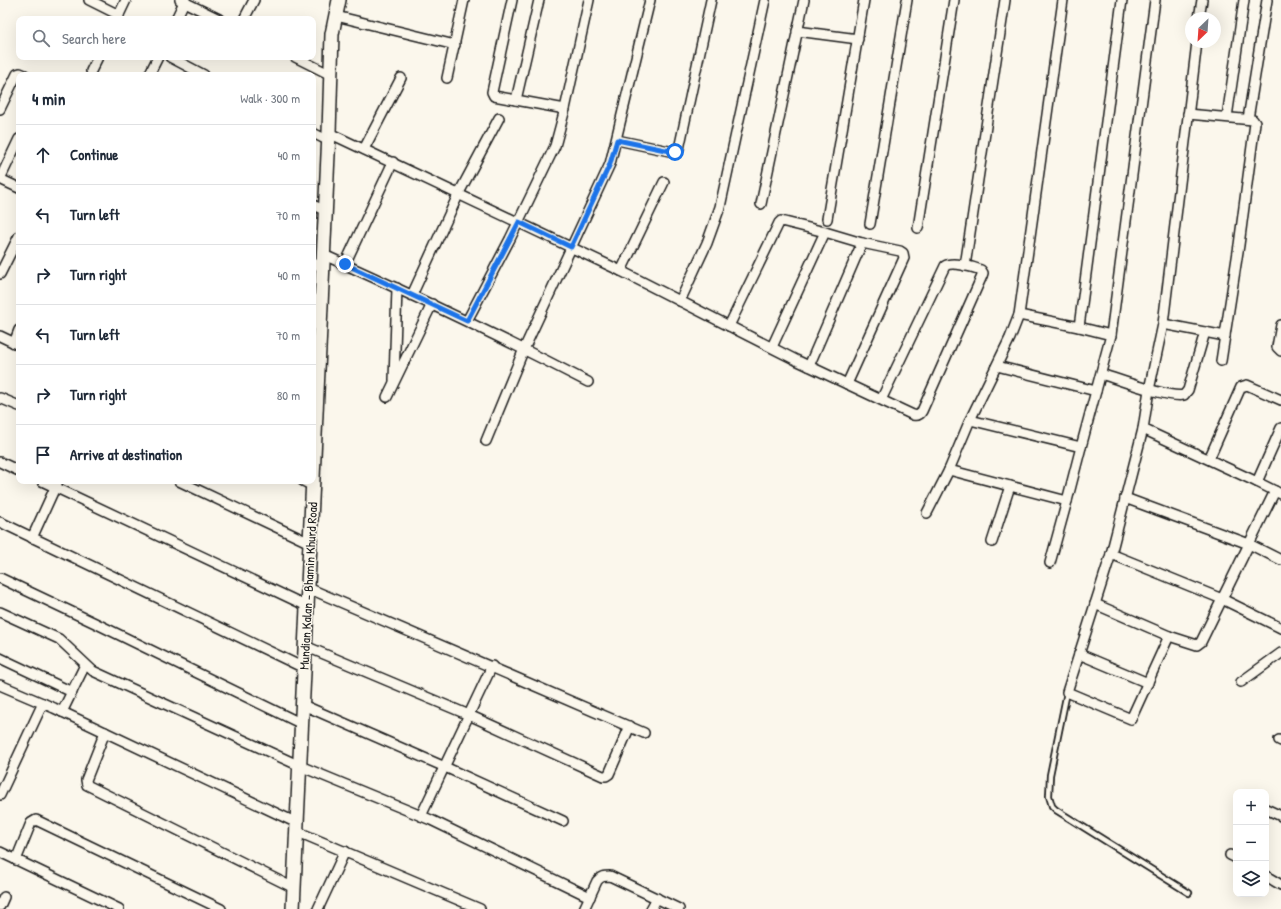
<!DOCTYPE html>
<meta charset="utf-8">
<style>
:root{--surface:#fff;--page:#f2f2f3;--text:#1f2937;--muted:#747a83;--line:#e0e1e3}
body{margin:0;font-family:"Patrick Hand",sans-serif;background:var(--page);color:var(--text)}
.controls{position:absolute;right:12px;bottom:12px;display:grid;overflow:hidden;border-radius:8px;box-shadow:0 4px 16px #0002}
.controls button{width:36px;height:36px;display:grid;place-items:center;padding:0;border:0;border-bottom:1px solid var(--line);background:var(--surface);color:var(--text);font:20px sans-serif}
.compass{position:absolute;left:1185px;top:12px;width:36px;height:36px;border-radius:50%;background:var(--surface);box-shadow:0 4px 16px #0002;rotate:205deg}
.stop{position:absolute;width:12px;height:12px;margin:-9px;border:3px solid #1a73e8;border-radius:50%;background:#fff}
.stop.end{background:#1a73e8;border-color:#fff;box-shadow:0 1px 4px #0008}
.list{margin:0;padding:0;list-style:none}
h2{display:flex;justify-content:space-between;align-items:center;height:52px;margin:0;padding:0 16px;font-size:17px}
h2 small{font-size:13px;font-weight:400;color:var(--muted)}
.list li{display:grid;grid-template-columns:26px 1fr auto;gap:12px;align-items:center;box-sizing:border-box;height:60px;padding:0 16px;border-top:1px solid var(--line)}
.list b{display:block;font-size:15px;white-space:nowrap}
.list em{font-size:13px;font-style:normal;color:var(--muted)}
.icon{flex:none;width:22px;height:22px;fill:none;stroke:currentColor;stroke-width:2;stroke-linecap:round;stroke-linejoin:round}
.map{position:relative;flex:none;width:1281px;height:909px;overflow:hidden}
.search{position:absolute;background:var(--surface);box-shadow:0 4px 16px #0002;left:16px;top:16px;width:300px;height:44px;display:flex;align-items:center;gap:10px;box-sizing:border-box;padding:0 14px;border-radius:8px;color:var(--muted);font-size:15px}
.panel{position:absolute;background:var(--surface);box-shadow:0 4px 16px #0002;left:16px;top:72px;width:300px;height:412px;border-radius:8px}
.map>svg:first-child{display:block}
</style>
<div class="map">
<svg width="1281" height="909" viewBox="0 0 1281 909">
<rect width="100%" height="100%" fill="#fbf7ec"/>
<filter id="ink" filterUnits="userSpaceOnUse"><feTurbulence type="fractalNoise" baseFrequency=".025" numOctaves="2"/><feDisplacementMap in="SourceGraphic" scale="8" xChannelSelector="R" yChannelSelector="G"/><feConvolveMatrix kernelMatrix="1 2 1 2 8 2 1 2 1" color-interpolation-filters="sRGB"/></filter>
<g filter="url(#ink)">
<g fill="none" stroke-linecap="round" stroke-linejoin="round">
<defs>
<polyline id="lane" points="1067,692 1050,775 1049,796 1052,806 1056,810 1189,893"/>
<g id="street">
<polyline points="89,0 119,15"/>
<polyline points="180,0 219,19"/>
<polyline points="512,0 492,92 494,96 516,100"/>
<polyline points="539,0 516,100 565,109"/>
<polyline points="336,16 455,45"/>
<polyline points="1199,18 1202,0"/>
<polyline points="117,19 126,0"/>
<polyline points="176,19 185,0"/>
<polyline points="244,19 254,0"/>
<polyline points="797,31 858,39"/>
<polyline points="1197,42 1163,324 1149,390 1143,429 1111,554 1067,692 1131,719 1169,636 1197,645 1201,642 1275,491 1281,494"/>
<polyline points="170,57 204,75"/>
<polyline points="295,57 331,75"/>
<polyline points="91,71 98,57"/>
<polyline points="149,75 158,57"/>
<polyline points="447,78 464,0"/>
<polyline points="0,109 17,74 20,73 25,75"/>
<polyline points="1188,114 1253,120 1255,123 1239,245 1221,361"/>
<polyline points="1227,117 1244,0"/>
<polyline points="1248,119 1267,0"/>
<polyline points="313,133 329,141"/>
<path d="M329 133 621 271 796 360 913 415C918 416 920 415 922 411L982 276 983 273 981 270C973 267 952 261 945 266L881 400"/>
<polyline points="19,139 0,179 19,188"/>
<polyline points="617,140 674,152 679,149 711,0"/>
<polyline points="364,149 401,78"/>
<polyline points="761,204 804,0"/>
<polyline points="313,205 326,211"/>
<polyline points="827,219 864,0"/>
<polyline points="870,224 907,0"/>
<polyline points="918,228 954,0"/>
<path d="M324 255C413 295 501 337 588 382"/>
<polyline points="313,263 323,268"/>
<polyline points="345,264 393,162"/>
<polyline points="965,266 1005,0"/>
<polyline points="621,271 664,182"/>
<polyline points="0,274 19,236"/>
<polyline points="412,295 459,193 499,118"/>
<polyline points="680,301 707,243 720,207 765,0"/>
<polyline points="467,321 510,239 555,146 565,109 589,0"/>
<polyline points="1163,324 1225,336"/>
<polyline points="1281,325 1277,347 1281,351"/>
<polyline points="729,326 779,223 781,221 825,232 862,243 900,251 903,253 904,258 847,384"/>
<polyline points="1079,327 1122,0"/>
<polyline points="1111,335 1155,0"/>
<polyline points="0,336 19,345"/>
<polyline points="14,343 19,330"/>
<polyline points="772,347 825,232"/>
<polyline points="809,366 862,243"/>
<polyline points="997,366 1096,391 1111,335 1079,327 1019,315"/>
<path d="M1101 374C1117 379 1170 399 1184 395L1188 390 1205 332"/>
<polyline points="394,380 397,288"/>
<polyline points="387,397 432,304"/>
<polyline points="0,398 19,406"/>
<polyline points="1143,429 1257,482 1281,428"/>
<polyline points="486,441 524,349 610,164 650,0"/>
<polyline points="1081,447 1096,391"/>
<polyline points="1209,459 1241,387 1247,385 1281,400"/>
<polyline points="0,462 19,471"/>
<polyline points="949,470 1067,501 1081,447 970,420"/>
<polyline points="42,481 307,606"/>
<polyline points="179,481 310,543"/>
<polyline points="303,481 313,486"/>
<polyline points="1257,482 1275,491"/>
<polyline points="1125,498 1249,544 1281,560"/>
<polyline points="927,513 949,470 970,420 1010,338 1019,315 1063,0"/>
<polyline points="0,522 304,668"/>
<polyline points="32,538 58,481"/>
<polyline points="992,542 1010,486"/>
<polyline points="1111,554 1222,599 1281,628"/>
<polyline points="1050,563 1067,501"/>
<polyline points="0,578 95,623 302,724"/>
<polyline points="308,588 644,733"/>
<polyline points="1095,604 1169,636"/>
<polyline points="0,612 59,639 93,671 300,766 431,820 590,897"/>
<polyline points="305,646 469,715 603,776 606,776 609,774 630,726"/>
<polyline points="1079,654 1148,683"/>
<polyline points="0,658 72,692"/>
<polyline points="1241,682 1281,653"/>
<polyline points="0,685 54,708 297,823"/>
<polyline points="303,705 445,767 563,821"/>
<polyline points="62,712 85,665"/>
<polyline points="105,732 86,780 87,785 294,888"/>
<polyline points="1279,740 1281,741"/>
<polyline points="0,795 43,703"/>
<polyline points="1266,809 1281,816"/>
<polyline points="421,816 492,666"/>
<polyline points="296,831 480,909"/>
<polyline points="0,852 119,909"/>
<polyline points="1230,855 1236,858"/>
<polyline points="16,860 31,823 36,820 221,909"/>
<polyline points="1266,876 1281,885"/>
<polyline points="0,906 4,897"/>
<polyline points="318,909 345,851"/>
<path d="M584 909 597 881C601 876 604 876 610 876L679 909"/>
<polyline points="651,909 657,898"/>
</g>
<polyline id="secondary" points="293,909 329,133 332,34 339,0"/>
</defs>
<!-- lane casing -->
<use href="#lane" stroke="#1c1c1c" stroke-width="8"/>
<!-- street casing -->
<use href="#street" stroke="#1c1c1c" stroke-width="12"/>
<!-- secondary casing -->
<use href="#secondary" stroke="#1c1c1c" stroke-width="16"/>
<!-- lane -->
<use href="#lane" stroke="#fbf7ec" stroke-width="4.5"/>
<!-- street -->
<use href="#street" stroke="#fbf7ec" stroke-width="9"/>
<!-- secondary -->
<use href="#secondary" stroke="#fbf7ec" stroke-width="13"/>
</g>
</g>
<g fill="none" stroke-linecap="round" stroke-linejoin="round" filter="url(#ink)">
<!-- route -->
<polyline stroke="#1a73e8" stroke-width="5" points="345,264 467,321 519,222 571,247 610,164 617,140 675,152"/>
</g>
<g text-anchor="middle" stroke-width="3" stroke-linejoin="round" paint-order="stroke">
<!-- street labels -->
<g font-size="13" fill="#1c1c1c" stroke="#fbf7ec">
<text transform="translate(308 586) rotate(-87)" y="5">Mundian Kalan - Bhamin Khurd Road</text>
</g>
</g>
</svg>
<div class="controls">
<button>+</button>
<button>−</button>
<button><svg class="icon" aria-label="layers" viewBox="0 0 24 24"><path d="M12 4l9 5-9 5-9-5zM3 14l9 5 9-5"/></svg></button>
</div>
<svg class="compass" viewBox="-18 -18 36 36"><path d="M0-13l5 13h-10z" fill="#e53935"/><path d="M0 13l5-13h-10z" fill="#747a83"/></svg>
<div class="stop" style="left:675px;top:152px"></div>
<div class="stop end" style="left:345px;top:264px"></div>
<div class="search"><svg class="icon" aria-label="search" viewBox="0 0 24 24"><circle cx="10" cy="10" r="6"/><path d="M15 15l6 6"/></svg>Search here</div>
<section class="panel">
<h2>4 min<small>Walk · 300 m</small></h2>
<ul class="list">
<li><svg class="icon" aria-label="ahead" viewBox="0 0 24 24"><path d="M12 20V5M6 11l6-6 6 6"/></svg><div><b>Continue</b></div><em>40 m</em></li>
<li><svg class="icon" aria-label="left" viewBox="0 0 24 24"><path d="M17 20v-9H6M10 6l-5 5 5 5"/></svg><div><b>Turn left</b></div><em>70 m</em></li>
<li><svg class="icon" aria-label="right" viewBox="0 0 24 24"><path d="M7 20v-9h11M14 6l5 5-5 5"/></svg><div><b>Turn right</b></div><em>40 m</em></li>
<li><svg class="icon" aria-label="left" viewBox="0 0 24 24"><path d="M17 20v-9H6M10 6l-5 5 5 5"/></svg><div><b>Turn left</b></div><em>70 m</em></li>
<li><svg class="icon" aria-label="right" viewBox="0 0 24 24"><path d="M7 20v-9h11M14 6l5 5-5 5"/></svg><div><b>Turn right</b></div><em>80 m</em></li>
<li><svg class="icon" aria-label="arrive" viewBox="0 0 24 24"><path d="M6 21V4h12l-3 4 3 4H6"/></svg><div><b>Arrive at destination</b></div></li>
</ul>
</section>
</div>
